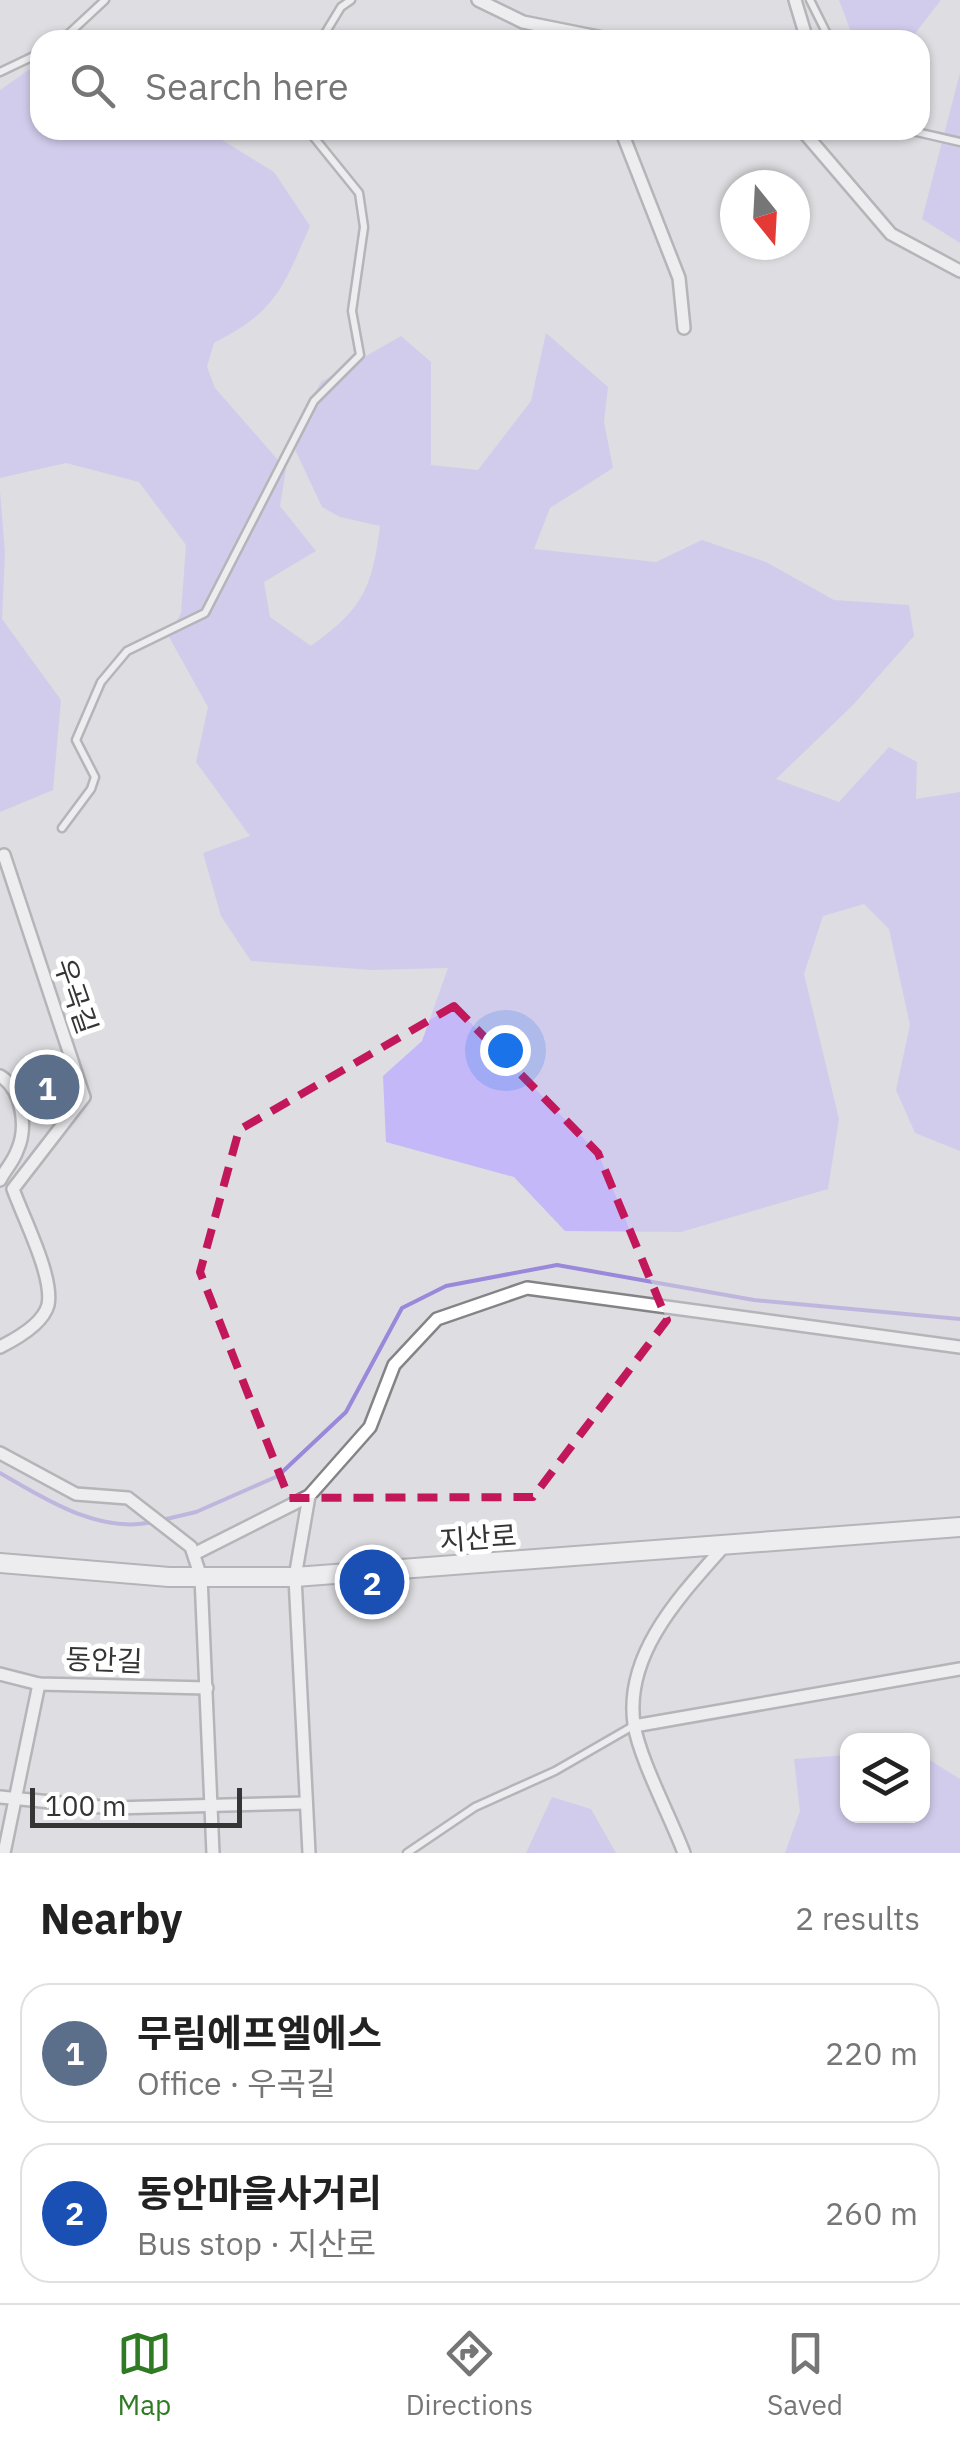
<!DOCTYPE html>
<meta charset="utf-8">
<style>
:root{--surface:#fff;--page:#f2f2f2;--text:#222;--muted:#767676;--line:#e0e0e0;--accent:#2e7b24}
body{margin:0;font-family:"IBM Plex Sans","Noto Sans KR",sans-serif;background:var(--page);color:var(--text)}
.controls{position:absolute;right:30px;bottom:30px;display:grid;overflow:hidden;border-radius:20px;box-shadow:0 2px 8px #0004}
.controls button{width:90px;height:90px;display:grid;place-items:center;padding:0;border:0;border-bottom:2px solid var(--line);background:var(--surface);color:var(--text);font:50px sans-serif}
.compass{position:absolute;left:720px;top:170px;width:90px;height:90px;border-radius:50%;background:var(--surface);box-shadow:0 2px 8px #0004;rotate:162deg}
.scale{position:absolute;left:30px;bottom:25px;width:212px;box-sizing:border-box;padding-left:10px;border:5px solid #353536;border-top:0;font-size:28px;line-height:35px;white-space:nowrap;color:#353536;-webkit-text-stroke:8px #fff;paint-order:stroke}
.you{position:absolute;left:505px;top:1050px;width:35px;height:35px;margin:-25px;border:8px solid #fff;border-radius:50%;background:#1a73e8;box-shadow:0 0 0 15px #1a73e833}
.badge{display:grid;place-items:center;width:65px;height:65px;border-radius:50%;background:var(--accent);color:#fff;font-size:32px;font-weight:700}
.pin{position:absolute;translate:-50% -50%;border:5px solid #fff;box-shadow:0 2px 10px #0006}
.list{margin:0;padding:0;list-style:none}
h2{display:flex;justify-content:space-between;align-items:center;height:130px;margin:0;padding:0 40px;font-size:42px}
h2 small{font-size:32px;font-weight:400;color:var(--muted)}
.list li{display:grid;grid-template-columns:65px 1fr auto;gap:30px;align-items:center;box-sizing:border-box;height:140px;margin:0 20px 20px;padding:0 20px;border:2px solid var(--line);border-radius:30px}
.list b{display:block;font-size:38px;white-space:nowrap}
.list p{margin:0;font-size:32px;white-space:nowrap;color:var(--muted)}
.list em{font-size:32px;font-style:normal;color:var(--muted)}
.icon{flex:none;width:55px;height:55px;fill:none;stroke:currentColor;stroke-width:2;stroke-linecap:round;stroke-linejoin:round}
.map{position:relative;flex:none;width:960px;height:1853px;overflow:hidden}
.search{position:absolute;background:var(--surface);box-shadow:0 2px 8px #0004;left:30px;right:30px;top:30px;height:110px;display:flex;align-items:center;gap:25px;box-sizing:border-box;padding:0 35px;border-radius:30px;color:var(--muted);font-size:38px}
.sheet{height:450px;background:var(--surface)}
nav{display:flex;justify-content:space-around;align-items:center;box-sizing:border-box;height:140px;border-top:2px solid var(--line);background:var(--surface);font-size:28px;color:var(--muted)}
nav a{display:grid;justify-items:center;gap:5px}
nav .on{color:var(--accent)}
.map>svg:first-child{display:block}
</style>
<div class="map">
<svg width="960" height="1853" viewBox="0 0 960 1853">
<rect width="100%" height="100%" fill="#dedde1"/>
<!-- green -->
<g fill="#c4b8f8">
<polygon points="839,0 941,0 910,40 854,40"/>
<path d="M40 62V130H206L274 172 310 226C283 287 277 311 214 343L207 367 215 388 286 469 280 506 316 551 264 582 270 617 311 646C362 609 372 590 380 526L340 517 322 507 290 439 321 382 401 336 431 362V465L478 470 531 401 546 333 608 387 604 422 613 468 550 508 534 549 656 562 702 540 766 562 834 600 909 605 914 636 853 705 776 779 839 802 889 747 917 762 916 799 960 792V1151L915 1133 896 1090 910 1025 889 929 864 904 823 916 804 974 839 1119 828 1189 681 1232 565 1231 514 1177 386 1142 383 1076 422 1041 448 968 372 970 251 961 221 916 203 853 250 836 196 762 208 707 169 637 181 613 186 545 139 482 66 463 0 478V90Z"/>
<polygon points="960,73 960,243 922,219"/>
<polygon points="0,491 5,553 2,619 61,700 53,790 0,812"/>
<polygon points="847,1755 848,1816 922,1816 923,1756 960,1779 960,1853 785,1853 800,1811 794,1759"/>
<polygon points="552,1797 591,1809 616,1853 526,1853"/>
</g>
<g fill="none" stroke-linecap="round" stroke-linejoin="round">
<!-- stream -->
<g stroke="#9a88da" stroke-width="4">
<path d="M0 1473C45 1499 98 1534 153 1522"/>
<polyline points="162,1520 196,1512 278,1476 346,1412 402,1308 446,1286 557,1265 754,1300 960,1319"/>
</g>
<defs>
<g id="service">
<polyline points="810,0 830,40"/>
<polyline points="62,40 105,0"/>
<polyline points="321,40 341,7 351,0"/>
<polyline points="0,72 40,53"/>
<polyline points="908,130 960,142"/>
<polyline points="62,828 91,789 95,777 76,740 101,682 127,651 205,613 314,401 360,355 352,311 364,227 359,193 308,130"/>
<polyline points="407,1853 475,1807 555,1771 633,1726"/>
</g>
<g id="minor">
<polyline points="478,0 523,22 613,40"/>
<polyline points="795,0 807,40"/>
<polyline points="621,130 679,278 684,328"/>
<polyline points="802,130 891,234 960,271"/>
<path d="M0 1076C22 1089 28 1127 17 1151 13 1162 5 1170 0 1180"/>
<path d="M0 1347C16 1339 43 1324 48 1305 54 1277 23 1217 13 1189L84 1097 4 855"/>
<polyline points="0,1453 76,1494 128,1498 191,1547 201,1577 213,1853"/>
<polyline points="196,1553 309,1496 370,1427 394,1365 437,1319 527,1288 960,1347"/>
<polyline points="0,1674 39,1684 207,1688"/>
<polyline points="634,1726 960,1669"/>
<polyline points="0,1797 112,1808 306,1803"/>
<polyline points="4,1853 39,1684"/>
<polyline points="309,1853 295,1577 309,1496"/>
<path d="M684 1853C671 1818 639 1758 634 1724 624 1653 682 1594 725 1545"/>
</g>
<polyline id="secondary" points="0,1563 169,1577 295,1577 960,1527"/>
</defs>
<!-- service casing -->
<use href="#service" stroke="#848487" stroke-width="11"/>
<!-- minor casing -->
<use href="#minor" stroke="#848487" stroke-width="16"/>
<!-- secondary casing -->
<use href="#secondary" stroke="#848487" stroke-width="22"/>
<!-- service -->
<use href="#service" stroke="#fff" stroke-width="6"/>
<!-- minor -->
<use href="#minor" stroke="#fff" stroke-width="11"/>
<!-- secondary -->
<use href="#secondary" stroke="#fff" stroke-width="18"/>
</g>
<!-- marked area -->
<path d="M0 0H960V1853H0ZM454 1006 598 1153 667 1320 533 1497 289 1498 200 1272 239 1130Z" fill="#dedde1" fill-opacity=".55" fill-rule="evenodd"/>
<path fill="none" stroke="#c2185b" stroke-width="8" stroke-dasharray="20 12" stroke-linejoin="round" d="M454 1006 598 1153 667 1320 533 1497 289 1498 200 1272 239 1130Z"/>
<g text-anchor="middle" stroke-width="10" stroke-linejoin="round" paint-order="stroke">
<!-- street labels -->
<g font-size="28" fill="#353536" stroke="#fff">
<text transform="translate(76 996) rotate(71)" y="10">우곡길</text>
<text transform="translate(478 1538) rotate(-4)" y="10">지산로</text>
<text transform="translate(104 1660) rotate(2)" y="10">동안길</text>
</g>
</g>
</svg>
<div class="controls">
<button><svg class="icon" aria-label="layers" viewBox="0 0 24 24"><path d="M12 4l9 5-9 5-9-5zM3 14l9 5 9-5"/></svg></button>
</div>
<svg class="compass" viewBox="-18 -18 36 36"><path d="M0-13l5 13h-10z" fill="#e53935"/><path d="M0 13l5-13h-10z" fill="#767676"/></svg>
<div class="scale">100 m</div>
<div class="you"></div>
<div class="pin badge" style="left:47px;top:1087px;background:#5c6f8a">1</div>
<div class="pin badge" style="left:372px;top:1582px;background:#1a4fb4">2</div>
<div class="search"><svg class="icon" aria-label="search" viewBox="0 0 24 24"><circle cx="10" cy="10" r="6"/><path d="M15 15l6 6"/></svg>Search here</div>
</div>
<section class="sheet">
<h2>Nearby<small>2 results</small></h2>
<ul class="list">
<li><span class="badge" style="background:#5c6f8a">1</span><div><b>무림에프엘에스</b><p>Office · 우곡길</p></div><em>220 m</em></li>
<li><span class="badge" style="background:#1a4fb4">2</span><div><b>동안마을사거리</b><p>Bus stop · 지산로</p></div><em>260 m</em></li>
</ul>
</section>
<nav>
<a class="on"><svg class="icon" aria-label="map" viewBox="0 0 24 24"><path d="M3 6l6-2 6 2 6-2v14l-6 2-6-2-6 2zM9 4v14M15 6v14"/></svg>Map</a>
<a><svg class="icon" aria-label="directions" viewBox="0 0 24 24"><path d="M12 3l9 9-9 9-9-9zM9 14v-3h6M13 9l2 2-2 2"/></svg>Directions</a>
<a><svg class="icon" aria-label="saved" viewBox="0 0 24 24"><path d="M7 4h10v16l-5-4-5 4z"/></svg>Saved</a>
</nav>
